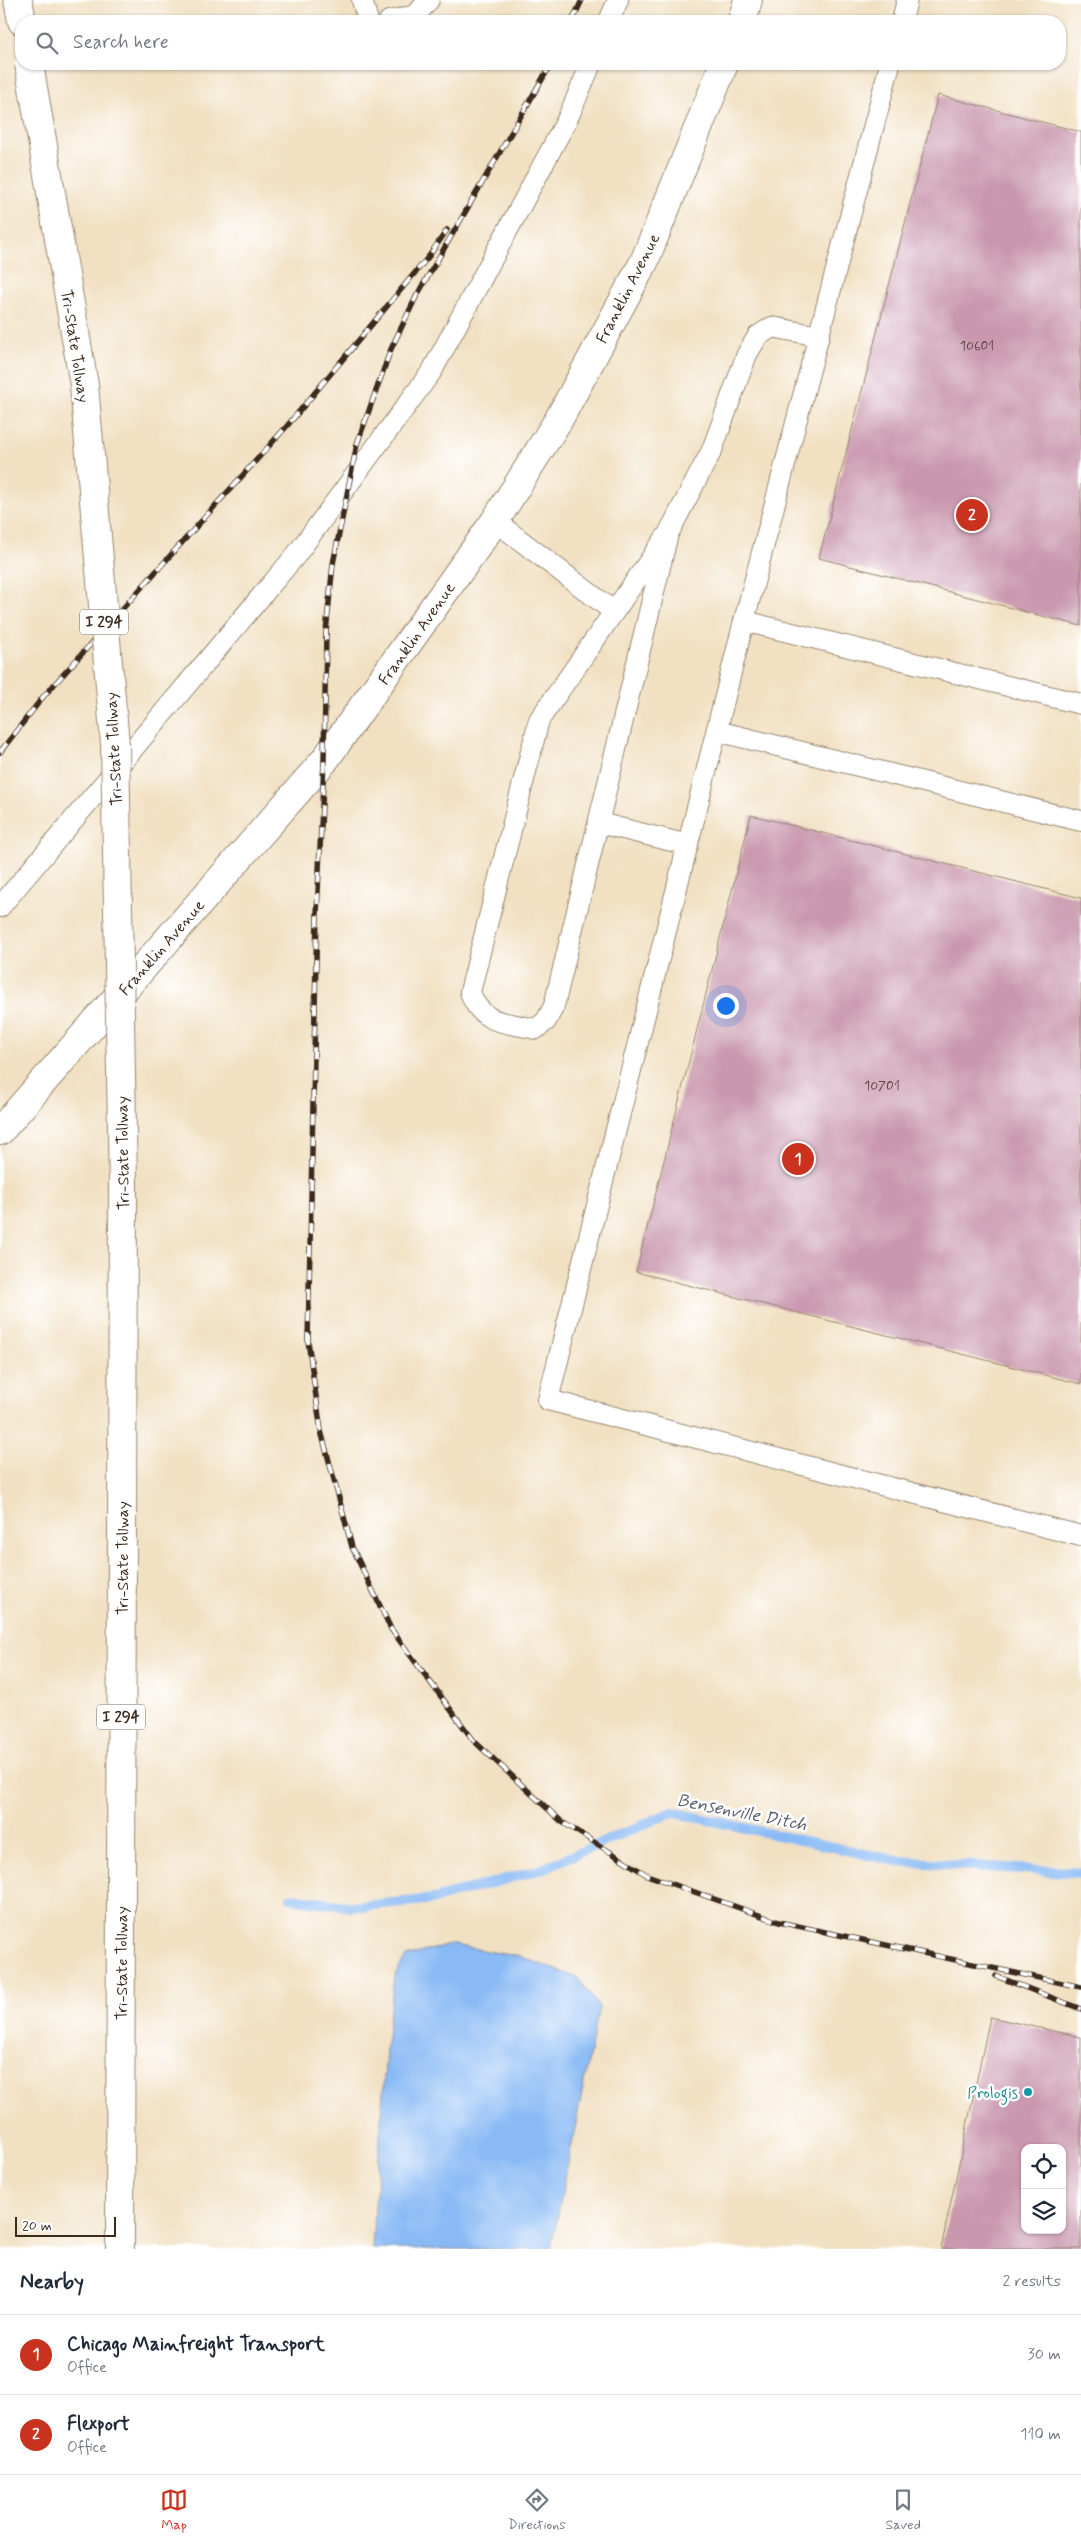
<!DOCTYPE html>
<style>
:root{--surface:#fff;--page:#f2f2f3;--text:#1f2937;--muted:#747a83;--line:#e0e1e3;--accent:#c8321e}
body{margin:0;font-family:Mynerve,sans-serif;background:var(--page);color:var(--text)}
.controls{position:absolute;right:15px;bottom:15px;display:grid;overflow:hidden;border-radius:10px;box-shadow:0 1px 4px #0004}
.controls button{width:45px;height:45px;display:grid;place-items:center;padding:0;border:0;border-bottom:1px solid var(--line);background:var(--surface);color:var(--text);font:25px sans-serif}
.scale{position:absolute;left:15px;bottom:12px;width:101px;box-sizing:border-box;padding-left:5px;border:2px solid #3b2a1e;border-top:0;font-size:14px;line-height:18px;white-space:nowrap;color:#3b2a1e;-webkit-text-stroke:4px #fff;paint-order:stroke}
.you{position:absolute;left:725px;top:1005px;width:18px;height:18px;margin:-12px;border:4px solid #fff;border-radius:50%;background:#1a73e8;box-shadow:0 0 0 8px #1a73e833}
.badge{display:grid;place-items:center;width:32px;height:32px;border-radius:50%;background:var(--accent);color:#fff;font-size:16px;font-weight:700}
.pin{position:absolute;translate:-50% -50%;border:2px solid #fff;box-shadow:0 1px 5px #0006}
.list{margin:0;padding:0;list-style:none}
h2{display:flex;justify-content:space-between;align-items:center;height:65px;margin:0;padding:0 20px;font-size:21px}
h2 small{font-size:16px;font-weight:400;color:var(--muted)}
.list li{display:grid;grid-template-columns:32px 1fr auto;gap:15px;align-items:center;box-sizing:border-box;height:80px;padding:0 20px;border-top:1px solid var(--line)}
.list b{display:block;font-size:19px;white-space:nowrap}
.list p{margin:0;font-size:16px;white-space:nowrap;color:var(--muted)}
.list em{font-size:16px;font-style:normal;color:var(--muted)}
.icon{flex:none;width:28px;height:28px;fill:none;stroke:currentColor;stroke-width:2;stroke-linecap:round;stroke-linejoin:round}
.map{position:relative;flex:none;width:1081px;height:2249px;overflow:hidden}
.search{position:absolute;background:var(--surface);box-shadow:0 1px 4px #0004;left:15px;right:15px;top:15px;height:55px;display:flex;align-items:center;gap:12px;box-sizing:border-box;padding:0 18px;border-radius:20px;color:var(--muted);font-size:19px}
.sheet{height:225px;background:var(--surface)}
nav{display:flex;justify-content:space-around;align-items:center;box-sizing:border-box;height:70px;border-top:1px solid var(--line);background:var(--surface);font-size:14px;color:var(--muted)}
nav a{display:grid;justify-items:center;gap:2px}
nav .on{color:var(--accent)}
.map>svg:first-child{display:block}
</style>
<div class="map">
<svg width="1081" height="2249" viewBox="0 0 1081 2249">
<rect width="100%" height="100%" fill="#fff"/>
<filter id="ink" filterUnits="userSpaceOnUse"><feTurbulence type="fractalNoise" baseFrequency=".02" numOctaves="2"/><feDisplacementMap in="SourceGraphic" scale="10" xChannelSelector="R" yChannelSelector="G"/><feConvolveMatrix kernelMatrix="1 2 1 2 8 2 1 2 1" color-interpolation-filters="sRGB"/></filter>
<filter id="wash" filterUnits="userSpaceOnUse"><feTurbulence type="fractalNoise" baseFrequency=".0096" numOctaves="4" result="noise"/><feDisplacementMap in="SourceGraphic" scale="20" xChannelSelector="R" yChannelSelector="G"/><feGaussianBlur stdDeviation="1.12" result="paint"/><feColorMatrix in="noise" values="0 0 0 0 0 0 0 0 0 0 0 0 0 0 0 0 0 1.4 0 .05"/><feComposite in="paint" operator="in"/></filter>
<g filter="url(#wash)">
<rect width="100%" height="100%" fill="#f1e0c1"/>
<!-- water -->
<polygon fill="#89baf5" stroke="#62728a" points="449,1944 521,1957 578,1978 599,2007 551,2249 372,2249 387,2036 394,1976 406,1957"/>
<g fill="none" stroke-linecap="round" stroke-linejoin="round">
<!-- stream -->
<polyline stroke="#89baf5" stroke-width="10" points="291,1898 352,1907 434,1899 542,1869 672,1812 897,1861 1081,1873"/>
</g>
<g id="blocks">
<!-- building -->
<g fill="#c997ae" fill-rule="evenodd">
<polygon points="938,95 1081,132 1081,626 819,558"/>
<polygon points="751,815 1081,898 1081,1384 636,1272"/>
<path d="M990 2017 1081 2037V2249H941ZM1025 2148H1062V2230H1025Z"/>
</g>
</g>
</g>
<g filter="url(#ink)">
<use href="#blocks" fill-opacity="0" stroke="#968570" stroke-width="1"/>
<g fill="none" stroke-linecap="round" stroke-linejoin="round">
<defs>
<g id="lane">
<polyline points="362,0 368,21"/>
<polyline points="389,21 416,15 429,0"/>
<polyline points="609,21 618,0"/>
<polyline points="902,21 907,0"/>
<polyline points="890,64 744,621 1081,704"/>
<polyline points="495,521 613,611"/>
<path d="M668 534 539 720 470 992C481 1025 506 1022 536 1029L546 1021 554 1006 668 534 712 450 747 354 758 336 772 327 819 336"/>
<polyline points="744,621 548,1400 1081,1536"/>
<polyline points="717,731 1081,821"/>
<polyline points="599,823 688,845"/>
<polyline points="0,907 296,555 432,371 567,120 591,64"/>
</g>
<g id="secondary">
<polyline points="742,21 748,0"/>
<polyline points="0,1131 324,761 495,521 559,419 644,262 724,64"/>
</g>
<g id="highway">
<polyline points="18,0 22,21"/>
<polyline points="120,2249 123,1185"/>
</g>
</defs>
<!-- lane casing -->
<use href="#lane" stroke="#968570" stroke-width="22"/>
<!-- secondary casing -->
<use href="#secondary" stroke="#968570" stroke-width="30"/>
<!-- highway casing -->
<use href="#highway" stroke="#968570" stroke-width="30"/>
<!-- lane -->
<use href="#lane" stroke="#fff" stroke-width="20"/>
<!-- secondary -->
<use href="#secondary" stroke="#fff" stroke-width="28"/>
<!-- highway -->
<use href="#highway" stroke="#fff" stroke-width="28"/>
<defs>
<g id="rail">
<polyline points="572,21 582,0"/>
<polyline points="551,64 416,297 391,349 357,444 333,564 326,632 324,761 317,914 308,1341 321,1431 352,1547 391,1629 474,1741 562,1822 647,1875 779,1922 1081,1987"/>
<polyline points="0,752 43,697 287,426 429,256 447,230"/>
<polyline points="996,1976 1081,2009"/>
</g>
</defs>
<!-- rail casing -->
<use href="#rail" stroke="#3b2a1e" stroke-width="5.5"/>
<!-- rail -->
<use href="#rail" stroke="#fff" stroke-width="4" stroke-dasharray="11" stroke-linecap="butt"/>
<defs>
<polyline id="highway-bridge" points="29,64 84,385 115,744 123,1185"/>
</defs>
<!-- highway-bridge casing -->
<use href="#highway-bridge" stroke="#968570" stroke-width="30" stroke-linecap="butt"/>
<!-- highway-bridge -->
<use href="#highway-bridge" stroke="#fff" stroke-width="28"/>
</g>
</g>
<!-- markers -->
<circle fill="#0f9aa8" stroke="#fff" stroke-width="2" cx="1028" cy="2092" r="5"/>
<g text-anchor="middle" stroke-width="5" stroke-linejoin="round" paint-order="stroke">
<!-- number labels -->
<g font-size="14" fill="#5e4542">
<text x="977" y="350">10601</text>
<text x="882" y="1090">10701</text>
</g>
<!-- shield labels -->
<g fill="#fff" stroke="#766a62" stroke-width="1">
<rect x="80" y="609.5" width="48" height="25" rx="4"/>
<rect x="97" y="1704.5" width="48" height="25" rx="4"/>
</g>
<g font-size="15" font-weight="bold" fill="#3b2a1e">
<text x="104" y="627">I 294</text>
<text x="121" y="1722">I 294</text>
</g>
<!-- street labels -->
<g font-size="16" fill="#3b2a1e" stroke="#fff">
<text transform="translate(627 288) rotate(-63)" y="6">Franklin Avenue</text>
<text transform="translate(76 346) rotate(81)" y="6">Tri-State Tollway</text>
<text transform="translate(416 633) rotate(-55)" y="6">Franklin Avenue</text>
<text transform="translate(113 749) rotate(-93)" y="6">Tri-State Tollway</text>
<text transform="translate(161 947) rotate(-49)" y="6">Franklin Avenue</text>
<text transform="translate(122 1153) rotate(-91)" y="6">Tri-State Tollway</text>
<text transform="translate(122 1558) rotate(-90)" y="6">Tri-State Tollway</text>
<text transform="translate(121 1963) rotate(-90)" y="6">Tri-State Tollway</text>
</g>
<!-- culture labels -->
<g font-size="16" fill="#0d838f" stroke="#fff" text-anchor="end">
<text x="1018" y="2098">Prologis</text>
</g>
<!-- water labels -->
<g font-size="18" font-style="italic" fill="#565c69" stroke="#fff">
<text transform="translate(742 1812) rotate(11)" y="6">Bensenville Ditch</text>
</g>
</g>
</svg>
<div class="controls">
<button><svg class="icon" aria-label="locate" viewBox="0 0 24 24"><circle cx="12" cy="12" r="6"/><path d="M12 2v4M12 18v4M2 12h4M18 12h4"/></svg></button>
<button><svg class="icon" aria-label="layers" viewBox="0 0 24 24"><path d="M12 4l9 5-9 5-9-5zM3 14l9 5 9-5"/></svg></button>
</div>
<div class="scale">20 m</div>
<div class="you"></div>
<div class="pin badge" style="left:798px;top:1159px">1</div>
<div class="pin badge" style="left:972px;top:515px">2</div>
<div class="search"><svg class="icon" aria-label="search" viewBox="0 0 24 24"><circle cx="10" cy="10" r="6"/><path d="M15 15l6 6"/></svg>Search here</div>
</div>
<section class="sheet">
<h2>Nearby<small>2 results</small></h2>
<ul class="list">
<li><span class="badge">1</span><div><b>Chicago Mainfreight Transport</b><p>Office</p></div><em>30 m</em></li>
<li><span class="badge">2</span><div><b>Flexport</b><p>Office</p></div><em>110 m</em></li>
</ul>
</section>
<nav>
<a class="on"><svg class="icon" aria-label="map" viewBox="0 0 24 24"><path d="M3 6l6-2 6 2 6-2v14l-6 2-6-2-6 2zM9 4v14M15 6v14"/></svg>Map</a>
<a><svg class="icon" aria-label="directions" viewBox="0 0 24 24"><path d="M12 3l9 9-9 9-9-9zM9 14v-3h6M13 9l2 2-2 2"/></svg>Directions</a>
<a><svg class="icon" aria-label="saved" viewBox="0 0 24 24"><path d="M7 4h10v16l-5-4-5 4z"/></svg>Saved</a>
</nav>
